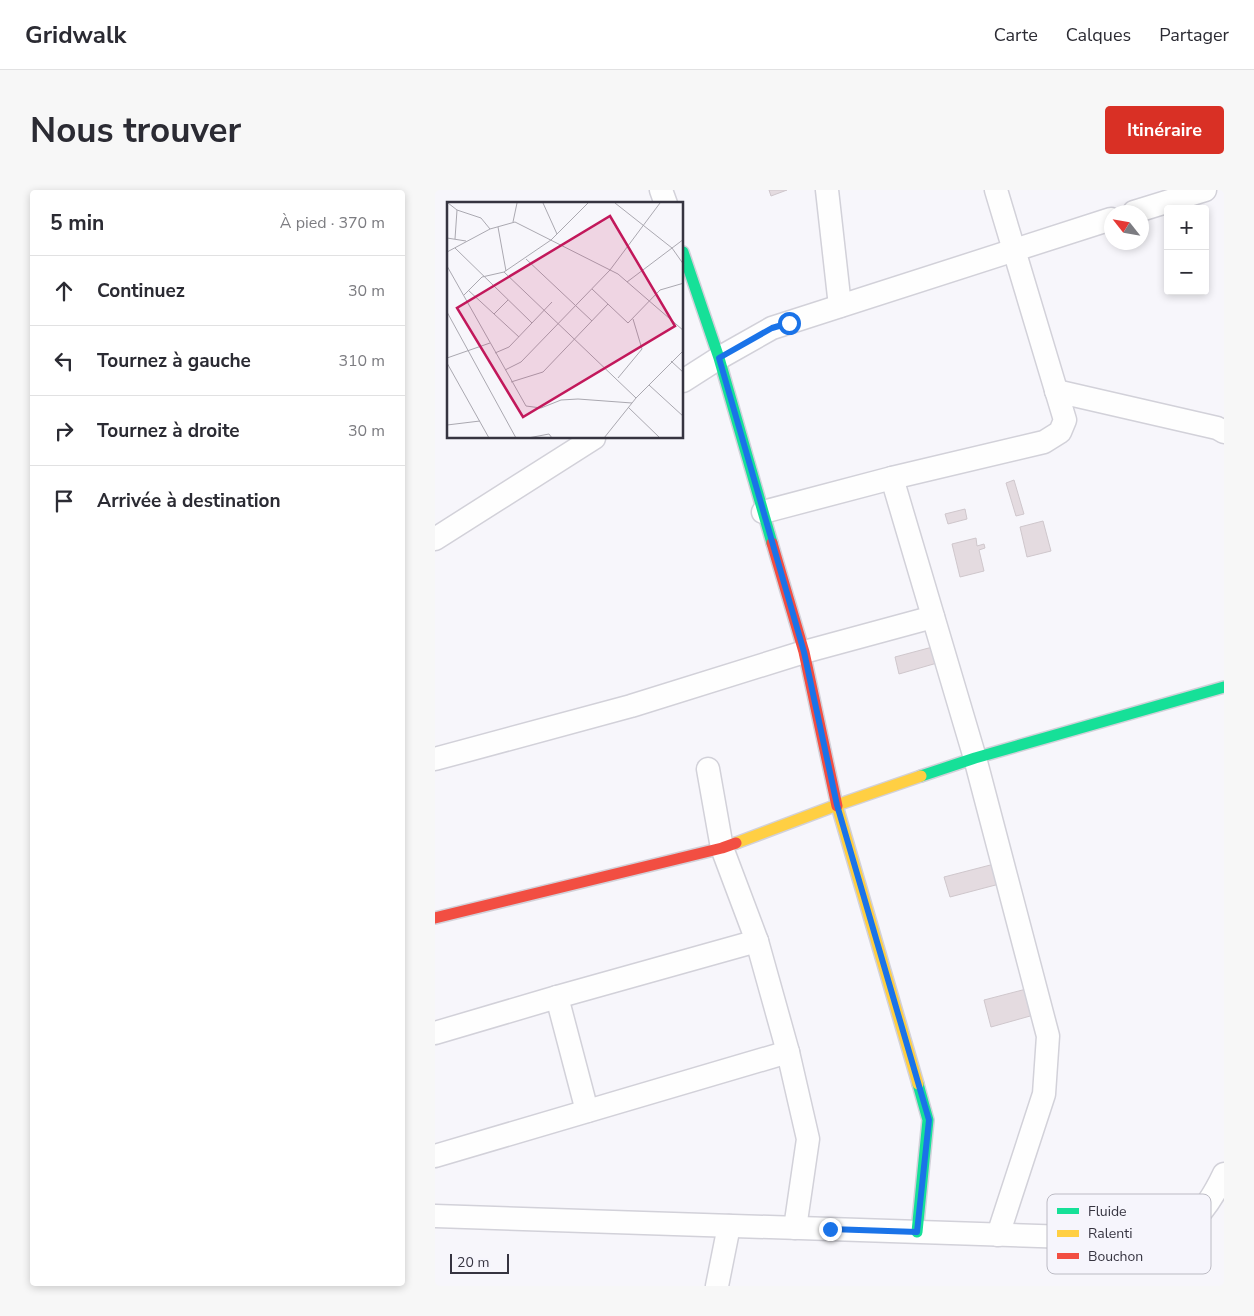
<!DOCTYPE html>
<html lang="fr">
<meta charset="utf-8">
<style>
:root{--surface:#fff;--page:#f7f7f7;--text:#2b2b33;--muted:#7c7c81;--line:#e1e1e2;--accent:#d93025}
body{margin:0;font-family:"Nunito Sans",sans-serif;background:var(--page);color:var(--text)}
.controls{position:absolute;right:15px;top:15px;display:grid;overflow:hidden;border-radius:5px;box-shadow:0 2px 8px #0003}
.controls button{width:45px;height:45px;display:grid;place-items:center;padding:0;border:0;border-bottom:1px solid var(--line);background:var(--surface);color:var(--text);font:25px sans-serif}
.compass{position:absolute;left:669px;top:15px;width:45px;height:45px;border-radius:50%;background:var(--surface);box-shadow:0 2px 8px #0003;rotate:301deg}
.scale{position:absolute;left:15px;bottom:12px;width:59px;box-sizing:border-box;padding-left:5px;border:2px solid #363440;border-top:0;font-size:14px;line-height:18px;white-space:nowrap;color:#363440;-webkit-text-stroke:4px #f6f5fc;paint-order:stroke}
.stop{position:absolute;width:15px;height:15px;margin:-11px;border:4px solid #1a73e8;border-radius:50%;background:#fff}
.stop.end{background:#1a73e8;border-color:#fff;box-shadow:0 1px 5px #0008}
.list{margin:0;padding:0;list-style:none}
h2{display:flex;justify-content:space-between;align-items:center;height:65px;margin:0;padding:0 20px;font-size:21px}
h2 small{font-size:16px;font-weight:400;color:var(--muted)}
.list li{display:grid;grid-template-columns:32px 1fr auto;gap:15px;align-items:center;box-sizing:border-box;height:70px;padding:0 20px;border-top:1px solid var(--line)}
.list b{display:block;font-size:19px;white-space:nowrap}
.list em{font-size:16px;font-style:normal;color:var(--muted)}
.icon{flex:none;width:28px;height:28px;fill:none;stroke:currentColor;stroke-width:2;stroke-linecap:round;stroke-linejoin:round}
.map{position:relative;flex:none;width:789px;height:1096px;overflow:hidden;border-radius:5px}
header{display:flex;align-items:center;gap:30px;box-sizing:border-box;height:70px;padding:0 25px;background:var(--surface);border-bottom:1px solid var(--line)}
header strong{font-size:24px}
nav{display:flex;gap:28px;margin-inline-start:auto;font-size:18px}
.intro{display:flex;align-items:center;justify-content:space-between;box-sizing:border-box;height:120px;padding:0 30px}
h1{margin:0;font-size:35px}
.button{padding:12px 22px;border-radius:5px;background:var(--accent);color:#fff;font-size:18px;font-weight:700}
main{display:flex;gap:30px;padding:0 30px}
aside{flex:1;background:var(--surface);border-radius:5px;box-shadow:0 2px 8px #0003}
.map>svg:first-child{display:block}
</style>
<header>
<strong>Gridwalk</strong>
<nav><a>Carte</a><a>Calques</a><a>Partager</a></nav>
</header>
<div class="intro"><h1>Nous trouver</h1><a class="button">Itinéraire</a></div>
<main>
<aside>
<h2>5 min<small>À pied · 370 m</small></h2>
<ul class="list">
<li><svg class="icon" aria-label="ahead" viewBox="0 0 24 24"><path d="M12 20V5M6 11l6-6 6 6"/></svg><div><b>Continuez</b></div><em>30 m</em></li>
<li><svg class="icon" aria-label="left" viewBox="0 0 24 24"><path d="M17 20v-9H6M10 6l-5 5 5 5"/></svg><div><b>Tournez à gauche</b></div><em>310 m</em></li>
<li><svg class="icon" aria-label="right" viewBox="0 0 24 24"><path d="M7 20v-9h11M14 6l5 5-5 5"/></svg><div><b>Tournez à droite</b></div><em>30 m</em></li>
<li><svg class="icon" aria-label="arrive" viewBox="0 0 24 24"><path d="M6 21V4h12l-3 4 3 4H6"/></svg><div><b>Arrivée à destination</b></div></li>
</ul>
</aside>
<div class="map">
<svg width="789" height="1096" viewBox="0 0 789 1096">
<rect width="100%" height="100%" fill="#f7f6fb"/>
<!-- building -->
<g fill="#e4dbe0" stroke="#cfc7cc">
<polygon points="334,0 352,0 336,6"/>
<polygon points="579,290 589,324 581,326 571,293"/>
<polygon points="530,319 532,329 513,334 510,324"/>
<polygon points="608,331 616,361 592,367 585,337"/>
<polygon points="541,348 542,356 549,354 550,358 544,360 549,381 525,387 517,354"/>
<polygon points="505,455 509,471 464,484 460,467"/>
<polygon points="567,672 572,692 515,707 509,687"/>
<polygon points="599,797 606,823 556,837 549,810"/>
</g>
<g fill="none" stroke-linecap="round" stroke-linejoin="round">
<defs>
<g id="street">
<polyline points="226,0 231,14"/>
<polyline points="392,0 405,116"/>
<polyline points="699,22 770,0"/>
<polyline points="248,191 284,168 337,138 676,29"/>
<polyline points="621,201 782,238 789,242"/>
<polyline points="457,288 540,568 613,846 609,904 563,1045"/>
<polyline points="328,322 457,288 609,252 625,242 630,230 561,0"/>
<polyline points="0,349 159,248"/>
<polyline points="0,569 196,516 369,462 498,427"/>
<polyline points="273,579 287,658 322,751 353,862 373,949 360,1038"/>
<polyline points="122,807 152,921"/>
<polyline points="0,843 122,807 322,751"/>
<polyline points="0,966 353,862"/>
<path d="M0 1026 723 1050C734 1046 746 1041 755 1033 769 1021 781 1001 789 984"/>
<polyline points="282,1096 294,1036"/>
</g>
<g id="fast">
<polyline points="248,62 284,168 337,353"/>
<polyline points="486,586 540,568 789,497"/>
<polyline points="482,1042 493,930 483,894"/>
</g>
<g id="slow">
<polyline points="402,616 483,894"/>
<polyline points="301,653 402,615 486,586"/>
</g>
<g id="jam">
<polyline points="337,353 369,462 402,616"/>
<polyline points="0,728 287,658 301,653"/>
</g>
</defs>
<!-- street casing -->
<use href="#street" stroke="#d2d1d9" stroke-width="25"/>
<!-- fast casing -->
<use href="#fast" stroke="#d2d1d9" stroke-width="14"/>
<!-- slow casing -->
<use href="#slow" stroke="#d2d1d9" stroke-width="14"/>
<!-- jam casing -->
<use href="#jam" stroke="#d2d1d9" stroke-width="14"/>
<!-- street -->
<use href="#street" stroke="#fefefe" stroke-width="22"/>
<!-- fast -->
<use href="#fast" stroke="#16e098" stroke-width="11"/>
<!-- slow -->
<use href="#slow" stroke="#ffcf43" stroke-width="11"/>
<!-- jam -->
<use href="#jam" stroke="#f24e42" stroke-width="11"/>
</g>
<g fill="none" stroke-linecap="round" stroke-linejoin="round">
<!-- route -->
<polyline stroke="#1a73e8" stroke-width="6" points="354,133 337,138 284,168 369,462 402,615 494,930 482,1042 395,1039"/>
</g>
<!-- overview -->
<g transform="translate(12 12)">
<rect width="236" height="236" fill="#f7f6fb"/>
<path fill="none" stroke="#aaa8b0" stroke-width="1" d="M1 1 10 8 34 16 43 27M96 1 110 32M168 1 225 46 237 63M66 20 70 1M51 25 59 69M0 36 19 39M8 37 10 8M8 46 85 121M0 50 43 27 68 20 171 72 237 129M79 57 145 119M0 64 79 204 94 206 114 198 131 197 185 201M57 70 189 196M180 80 237 37M145 87 181 121 213 88 237 81M21 88 72 135M17 93 35 75 57 70 104 38 141 1M0 110 69 236M47 112 61 98M48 151 62 145 105 100M0 156 43 141M224 159 237 171M0 161 42 236M58 168 74 160 163 68 213 1M171 176 195 147 186 117M64 180 96 170 161 102M202 183 237 215M181 205 213 236M0 223 33 219M81 236 102 232 105 236M157 236 189 196 237 148"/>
<path fill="#c2185b" fill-opacity="0.15" stroke="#c2185b" stroke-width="2.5" d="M163 14 228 124 76 215 10 106Z"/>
<rect width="236" height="236" fill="none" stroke="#363440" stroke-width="2.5"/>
</g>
<!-- legend -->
<rect x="612" y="1004" width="164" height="80" rx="8" fill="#f6f5fc" stroke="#bcbbc4" stroke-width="1"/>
<rect x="622" y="1018" width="22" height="6" fill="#16e098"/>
<rect x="622" y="1040" width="22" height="7" fill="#ffcf43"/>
<rect x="622" y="1063" width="22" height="6" fill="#f24e42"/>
<g font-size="14" fill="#363440">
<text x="653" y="1026">Fluide</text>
<text x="653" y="1048">Ralenti</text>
<text x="653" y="1071">Bouchon</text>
</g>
</svg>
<div class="controls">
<button>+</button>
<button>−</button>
</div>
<svg class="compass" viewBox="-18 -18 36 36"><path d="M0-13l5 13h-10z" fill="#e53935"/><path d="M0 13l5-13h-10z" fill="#7c7c81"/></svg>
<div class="scale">20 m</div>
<div class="stop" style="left:354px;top:133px"></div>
<div class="stop end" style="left:395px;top:1039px"></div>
</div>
</main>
